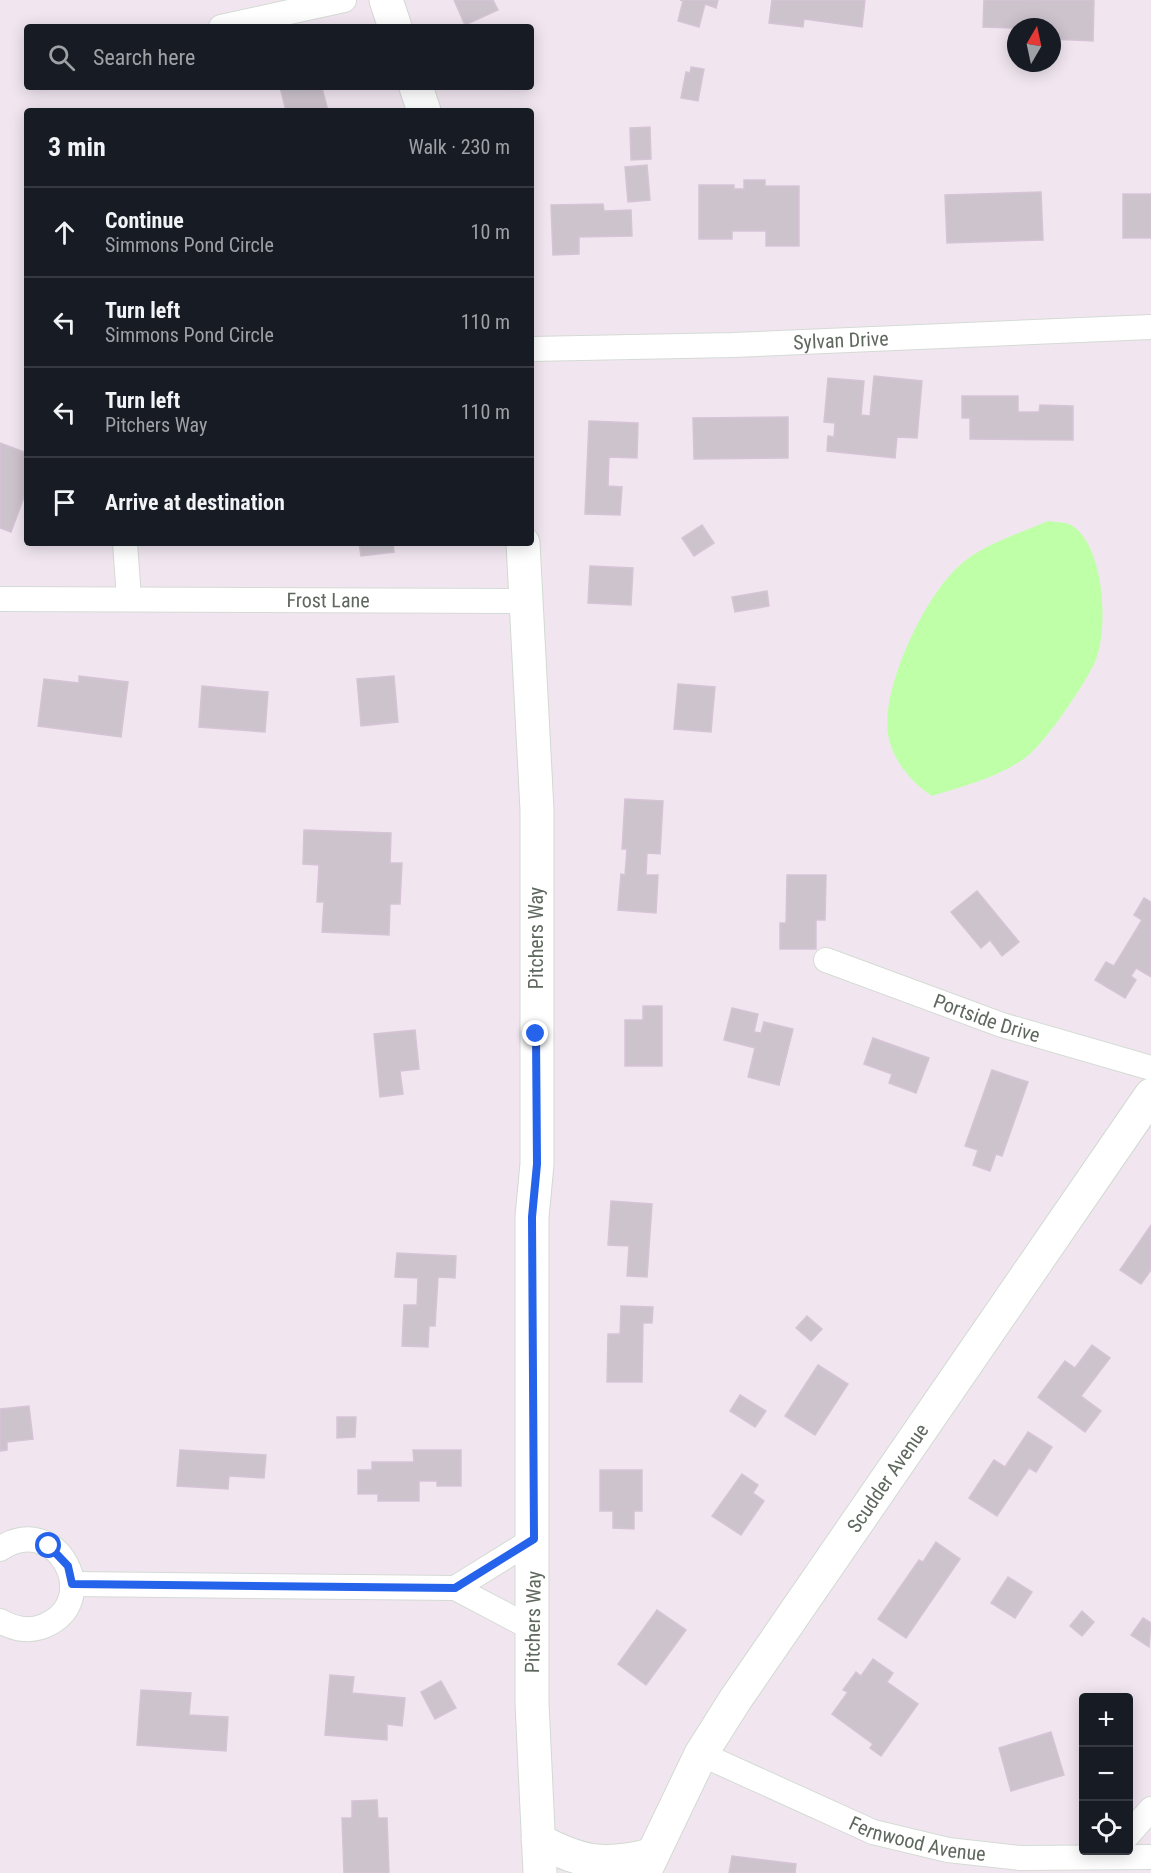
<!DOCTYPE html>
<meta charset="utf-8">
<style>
:root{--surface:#171b24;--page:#242831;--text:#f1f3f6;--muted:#9ea1a6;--line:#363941}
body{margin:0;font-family:"Roboto Condensed",sans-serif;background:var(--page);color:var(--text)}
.controls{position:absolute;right:18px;bottom:18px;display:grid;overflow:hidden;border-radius:6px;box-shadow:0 3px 15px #0003}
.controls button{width:54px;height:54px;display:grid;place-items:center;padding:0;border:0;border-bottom:2px solid var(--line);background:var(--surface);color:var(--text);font:30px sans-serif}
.compass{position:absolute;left:1007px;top:18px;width:54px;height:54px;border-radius:50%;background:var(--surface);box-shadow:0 3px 15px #0003;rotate:9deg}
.stop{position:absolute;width:18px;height:18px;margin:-14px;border:4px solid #2563eb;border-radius:50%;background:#fff}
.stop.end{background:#2563eb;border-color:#fff;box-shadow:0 2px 6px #0008}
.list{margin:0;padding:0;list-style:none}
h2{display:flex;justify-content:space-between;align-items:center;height:78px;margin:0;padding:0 24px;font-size:26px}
h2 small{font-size:20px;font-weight:400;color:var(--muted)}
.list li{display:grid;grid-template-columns:39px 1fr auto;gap:18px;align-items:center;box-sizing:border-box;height:90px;padding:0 24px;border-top:2px solid var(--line)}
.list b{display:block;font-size:22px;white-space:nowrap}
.list p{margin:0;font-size:20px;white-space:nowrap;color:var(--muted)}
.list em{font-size:20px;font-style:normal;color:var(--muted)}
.icon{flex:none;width:33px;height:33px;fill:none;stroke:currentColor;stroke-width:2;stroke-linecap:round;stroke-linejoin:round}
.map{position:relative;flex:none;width:1151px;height:1873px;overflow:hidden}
.search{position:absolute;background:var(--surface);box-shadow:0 3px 15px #0003;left:24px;top:24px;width:510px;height:66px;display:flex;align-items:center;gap:15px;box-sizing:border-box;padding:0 21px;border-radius:6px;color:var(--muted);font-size:22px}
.panel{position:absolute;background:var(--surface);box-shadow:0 3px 15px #0003;left:24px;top:108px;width:510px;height:438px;border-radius:6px}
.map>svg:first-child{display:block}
</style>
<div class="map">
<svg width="1151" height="1873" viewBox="0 0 1151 1873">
<rect width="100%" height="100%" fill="#f1e6f0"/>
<!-- water -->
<path fill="#bfffa8" d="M1048 521C1055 522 1065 522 1071 525 1105 545 1109 630 1095 662 1085 684 1044 745 1025 758 998 778 964 786 932 796 913 784 894 762 889 739 878 693 924 597 959 566 982 544 1019 534 1048 521Z"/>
<!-- building -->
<g fill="#ccc3cc" stroke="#d6c4d6" stroke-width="1.5">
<polygon points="454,0 493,0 498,10 465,25"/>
<polygon points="680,0 718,0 716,8 705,4 699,27 678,21 683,1"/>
<polygon points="772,0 865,0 862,27 804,19 803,27 769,23"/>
<polygon points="984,0 1094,0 1093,41 1052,39 1052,27 1016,27 1016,38 1012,38 1012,28 983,27"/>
<polygon points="691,67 704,69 698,101 681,98 686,72 690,73"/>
<polygon points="280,87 312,87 313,90 322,88 328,111 286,111"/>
<polygon points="650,127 651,159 631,160 630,128"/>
<polygon points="647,165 650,200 628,202 625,167"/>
<polygon points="744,180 765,180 765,186 799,186 799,246 766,246 766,231 732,231 732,239 699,239 699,185 734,185 734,189 744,189"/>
<polygon points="1041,192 1043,240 947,243 945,195"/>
<rect x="1123" y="194" width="28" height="44"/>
<polygon points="603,204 604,211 631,210 632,236 579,237 579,254 553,255 551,205"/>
<polygon points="874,376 922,381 917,438 897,437 895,458 827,451 828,436 834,437 835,423 824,422 828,378 864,381 861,415 870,416"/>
<polygon points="962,396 1018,396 1018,412 1039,412 1040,405 1073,406 1073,440 970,439 970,418 962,418"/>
<polygon points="788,417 788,458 694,459 693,418"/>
<polygon points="589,421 638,423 637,458 609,457 608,486 622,487 620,515 585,514"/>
<polygon points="0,443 27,453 25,481 27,489 11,532 0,528"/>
<polygon points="702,525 714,543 694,556 682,538"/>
<polygon points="359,543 393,543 394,552 361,556"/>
<polygon points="590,566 633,568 631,605 588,603"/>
<polygon points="767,591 769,606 735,612 732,597"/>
<polygon points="79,676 128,682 121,737 38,726 44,679 79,683"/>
<polygon points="394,676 398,722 361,726 357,679"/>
<polygon points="678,684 715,687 711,732 674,729"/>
<polygon points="202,686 268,692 265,732 199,727"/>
<polygon points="625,799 663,801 660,854 647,853 646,875 658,875 656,913 618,910 621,874 625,875 627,849 622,849"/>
<polygon points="304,830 391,833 390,863 402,863 400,904 390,904 389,935 322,932 324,902 317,902 319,865 303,864"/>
<polygon points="787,875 826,875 825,920 816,920 816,949 780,949 780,923 786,923"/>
<polygon points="977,891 1019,942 1002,956 990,940 981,948 951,912"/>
<polygon points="1144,898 1151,902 1151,977 1136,968 1131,976 1136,980 1125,998 1095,980 1106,962 1114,966 1142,920 1134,915"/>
<polygon points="643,1006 662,1006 662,1066 625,1066 625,1020 643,1020"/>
<polygon points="732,1008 758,1014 754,1032 761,1033 764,1022 793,1029 779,1085 748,1077 755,1048 724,1040"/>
<polygon points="415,1030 419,1069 400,1071 403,1094 380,1097 374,1034"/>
<polygon points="873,1038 929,1058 916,1093 889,1083 892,1074 864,1064"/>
<polygon points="992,1070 1028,1082 1002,1156 996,1154 990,1171 973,1165 978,1150 965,1146"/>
<polygon points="611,1201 652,1204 647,1277 627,1276 629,1246 608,1245"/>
<polygon points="1151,1225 1151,1270 1141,1284 1120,1270"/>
<polygon points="397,1253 456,1256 455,1278 438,1277 435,1326 429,1326 428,1347 402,1346 404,1305 417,1305 418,1278 395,1277"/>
<polygon points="621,1306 653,1307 652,1323 643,1323 642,1382 607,1382 608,1334 620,1334"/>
<polygon points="807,1316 822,1329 811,1341 796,1328"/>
<polygon points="1092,1345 1110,1358 1081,1396 1101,1411 1085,1432 1038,1397 1065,1361 1075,1368"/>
<polygon points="818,1365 848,1384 815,1435 785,1416"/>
<polygon points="740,1395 766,1411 755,1427 730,1411"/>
<polygon points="29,1406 33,1439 7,1442 7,1450 0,1451 0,1409"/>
<polygon points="337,1417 356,1417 355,1437 337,1438"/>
<polygon points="1028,1432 1052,1447 1036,1472 1029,1468 997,1516 969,1498 994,1460 1005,1467"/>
<polygon points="180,1450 266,1455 264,1478 229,1476 228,1489 177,1486"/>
<polygon points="413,1450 461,1450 461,1486 437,1486 437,1481 419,1481 419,1501 378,1501 378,1494 358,1494 358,1470 372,1470 372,1462 414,1462"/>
<polygon points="600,1470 642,1470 642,1511 634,1511 634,1529 613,1528 613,1511 600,1511"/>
<polygon points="742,1474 758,1485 753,1493 764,1501 741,1535 712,1516"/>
<polygon points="936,1542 960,1559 906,1638 878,1619 919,1560 923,1562"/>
<polygon points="1008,1577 1032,1592 1015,1618 991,1603"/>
<polygon points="657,1610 686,1630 646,1685 618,1664"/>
<polygon points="1082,1611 1094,1622 1082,1636 1070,1626"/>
<polygon points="1143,1618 1151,1623 1149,1647 1131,1635"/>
<polygon points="873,1659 893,1673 887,1682 918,1704 881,1756 870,1748 873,1744 832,1714 848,1692 843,1690 856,1672 861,1676"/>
<polygon points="330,1675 354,1677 352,1693 405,1698 402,1726 387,1724 387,1740 325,1735"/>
<polygon points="441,1681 456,1708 435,1719 421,1692"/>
<polygon points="141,1690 191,1693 189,1715 228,1717 226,1751 137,1745"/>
<polygon points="1051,1732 1064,1775 1011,1791 999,1748"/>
<polygon points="377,1800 378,1818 387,1818 389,1873 344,1873 342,1818 352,1818 352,1801"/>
<polygon points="732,1856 796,1864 795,1873 729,1873"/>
</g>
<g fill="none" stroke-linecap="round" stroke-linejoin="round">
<defs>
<g id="street">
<polyline points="221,27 344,0"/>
<path id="s1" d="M531 349 733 345 1151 327"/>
<polyline points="125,543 129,598"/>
<path id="s2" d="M0 599 527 601"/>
<path id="s3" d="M826 960 1002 1025 1151 1068"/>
<path d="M0 1549C56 1510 105 1601 44 1626 29 1632 14 1629 0 1621"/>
<polyline points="72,1584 455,1588 533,1629"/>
<polyline points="455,1588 534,1539"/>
<path id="s4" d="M701 1754 873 1832 948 1850 1020 1858 1151 1857"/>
<polyline points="1128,1835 1151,1809"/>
</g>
<g id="secondary">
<polyline points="386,0 395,27"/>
<polyline points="416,87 424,111"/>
<polyline points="523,543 537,810 537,1164 532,1217 532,1703 540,1873"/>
<path d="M538 1840C581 1863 604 1867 651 1855"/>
<path id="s5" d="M644 1873 701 1754 735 1700 1151 1095"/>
</g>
</defs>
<!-- street casing -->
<use href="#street" stroke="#d4dbd4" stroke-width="26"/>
<!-- secondary casing -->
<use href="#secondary" stroke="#d1dad1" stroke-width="35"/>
<!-- street -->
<use href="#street" stroke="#fff" stroke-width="24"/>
<!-- secondary -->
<use href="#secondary" stroke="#fff" stroke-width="33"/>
</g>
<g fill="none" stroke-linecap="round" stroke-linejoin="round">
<!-- route -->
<polyline stroke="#2563eb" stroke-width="8" points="49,1546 68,1566 72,1584 455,1588 534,1539 532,1217 537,1164 536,1034"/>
</g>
<g text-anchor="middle" stroke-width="6" stroke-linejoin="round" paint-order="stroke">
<!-- street labels -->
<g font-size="20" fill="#5f685e" stroke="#fff">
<text dy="7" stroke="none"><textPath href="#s1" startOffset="310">Sylvan Drive</textPath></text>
<text dy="7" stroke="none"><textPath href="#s2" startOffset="328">Frost Lane</textPath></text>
<text transform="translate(536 938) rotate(-90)" y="7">Pitchers Way</text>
<text dy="7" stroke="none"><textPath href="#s3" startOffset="171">Portside Drive</textPath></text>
<text dy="7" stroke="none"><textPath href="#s5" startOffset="465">Scudder Avenue</textPath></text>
<text transform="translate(533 1622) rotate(-89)" y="7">Pitchers Way</text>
<text dy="7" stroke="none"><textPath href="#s4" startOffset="234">Fernwood Avenue</textPath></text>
</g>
</g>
</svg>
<div class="controls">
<button>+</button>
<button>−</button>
<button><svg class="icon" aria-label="locate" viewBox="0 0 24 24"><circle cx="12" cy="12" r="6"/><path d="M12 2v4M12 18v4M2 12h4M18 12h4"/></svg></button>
</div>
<svg class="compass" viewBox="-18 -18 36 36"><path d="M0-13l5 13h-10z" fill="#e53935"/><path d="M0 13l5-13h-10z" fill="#9ea1a6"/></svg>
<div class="stop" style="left:49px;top:1546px"></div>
<div class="stop end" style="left:536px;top:1034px"></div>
<div class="search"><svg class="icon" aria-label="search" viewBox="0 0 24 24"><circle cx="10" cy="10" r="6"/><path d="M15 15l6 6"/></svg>Search here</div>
<section class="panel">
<h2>3 min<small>Walk · 230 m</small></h2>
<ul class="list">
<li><svg class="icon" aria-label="ahead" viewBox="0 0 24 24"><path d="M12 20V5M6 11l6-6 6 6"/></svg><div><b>Continue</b><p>Simmons Pond Circle</p></div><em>10 m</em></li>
<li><svg class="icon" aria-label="left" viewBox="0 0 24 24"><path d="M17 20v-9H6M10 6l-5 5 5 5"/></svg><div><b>Turn left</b><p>Simmons Pond Circle</p></div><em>110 m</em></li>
<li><svg class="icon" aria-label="left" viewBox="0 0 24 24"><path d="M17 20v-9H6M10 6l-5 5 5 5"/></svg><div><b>Turn left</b><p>Pitchers Way</p></div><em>110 m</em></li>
<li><svg class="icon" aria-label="arrive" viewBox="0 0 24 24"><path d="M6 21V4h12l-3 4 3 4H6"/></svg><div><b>Arrive at destination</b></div></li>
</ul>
</section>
</div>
